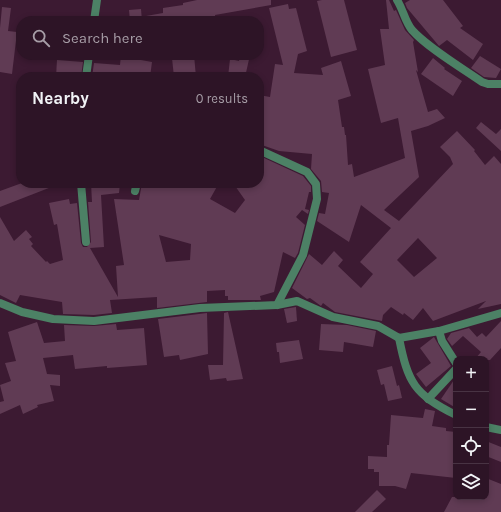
<!DOCTYPE html>
<meta charset="utf-8">
<style>
:root{--surface:#2d1426;--page:#392132;--text:#f1f3f6;--muted:#a79ea7;--line:#483343}
body{margin:0;font-family:Karla,sans-serif;background:var(--page);color:var(--text)}
.controls{position:absolute;right:12px;bottom:12px;display:grid;overflow:hidden;border-radius:8px;box-shadow:0 2px 6px #0003}
.controls button{width:36px;height:36px;display:grid;place-items:center;padding:0;border:0;border-bottom:1px solid var(--line);background:var(--surface);color:var(--text);font:20px sans-serif}
.list{margin:0;padding:0;list-style:none}
h2{display:flex;justify-content:space-between;align-items:center;height:52px;margin:0;padding:0 16px;font-size:17px}
h2 small{font-size:13px;font-weight:400;color:var(--muted)}
.icon{flex:none;width:22px;height:22px;fill:none;stroke:currentColor;stroke-width:2;stroke-linecap:round;stroke-linejoin:round}
.map{position:relative;flex:none;width:501px;height:512px;overflow:hidden}
.search{position:absolute;background:var(--surface);box-shadow:0 2px 6px #0003;left:16px;top:16px;width:248px;height:44px;display:flex;align-items:center;gap:10px;box-sizing:border-box;padding:0 14px;border-radius:16px;color:var(--muted);font-size:15px}
.panel{position:absolute;background:var(--surface);box-shadow:0 2px 6px #0003;left:16px;top:72px;width:248px;height:116px;border-radius:16px}
.map>svg:first-child{display:block}
</style>
<div class="map">
<svg width="501" height="512" viewBox="0 0 501 512">
<rect width="100%" height="100%" fill="#3c1a32"/>
<!-- building -->
<g fill="#603b54" fill-rule="evenodd">
<polygon points="197,0 271,0 271,5 215,15 216,21 147,21 146,16 163,13 163,8 183,5 183,3"/>
<polygon points="322,0 344,0 357,50 331,57 317,1"/>
<path d="M386 0H389L394 11 396 10 405 30 414 40 413 42 418 72 416 70 428 112 437 109 445 118 428 126 411 131 419 177 384 210 399 221 453 164 450 157 440 147 457 131 475 150 474 151 485 165 494 156 501 164V304L478 309 486 301 433 321 423 308 413 320 404 313 403 315 391 307 383 315 382 321 335 312 323 303 321 306 310 298 307 299 292 288 309 254 322 265 334 251 343 260 338 266 361 288 373 274 360 262 391 228 361 205 349 242 317 221 319 213 325 214 329 193 322 192 321 181 311 169 312 154 279 151 259 144V138L264 124 259 123V95L270 97 275 64 283 65 269 8 288 4 289 9 296 8 307 51 298 54 294 73 323 75 321 68 341 61 351 96 338 100 342 127H344L345 135H346L348 165 352 164 354 177 405 158 398 118 381 123 368 69 385 65 380 29H389ZM418 238 437 258 414 277 397 260Z"/>
<polygon points="410,0 443,0 463,26 460,28 483,44 473,60 447,40 439,46 407,8 405,3"/>
<polygon points="2,7 11,8 8,31 17,32 12,74 0,72 0,28"/>
<polygon points="141,9 142,21 130,21 129,10"/>
<polygon points="121,55 139,55 141,60 152,62 150,77 92,77 94,63 120,65"/>
<polygon points="194,55 196,77 174,77 172,58"/>
<polygon points="240,55 250,55 245,77 228,77 230,59 239,61"/>
<polygon points="480,56 501,69 496,78 484,77 471,68"/>
<polygon points="433,58 445,68 444,69 462,81 453,96 421,74"/>
<polygon points="57,60 83,62 81,77 56,77"/>
<polygon points="481,122 496,134 501,129 501,151 476,128"/>
<path d="M262 157 303 176 311 186V192H309L305 209 309 210 308 214 302 210 296 217 305 225 298 253 295 258 283 252 274 292 260 296 261 300H228V296H225V290L207 291V302L157 308V297L110 300 112 313 94 315 63 314 62 302 20 295 16 303 0 295V217L14 241 26 230 32 237 29 239 33 244 31 246 46 262 47 261 50 264 63 260 57 224 54 225 49 203 69 199 70 204 77 203 81 243 83 247H87L91 242 88 202H92L91 183H120L119 193 101 195 104 247 90 248 118 297 116 266 124 265 114 199 139 200 142 183H219L210 199 235 213 245 200 233 183H259V160ZM159 235 191 244 190 260 166 262Z"/>
<polygon points="22,183 59,183 59,184 0,207 0,191"/>
<polygon points="296,307 297,321 287,323 284,309"/>
<polygon points="228,312 243,379 227,381 226,378 210,380 208,365 223,365 224,313"/>
<polygon points="207,313 208,354 180,360 179,355 164,357 158,319"/>
<polygon points="501,321 501,348 490,360 475,359 481,352 463,336 452,346 447,339 451,333 469,328 477,337 482,333 486,337"/>
<polygon points="37,322 44,343 65,341 64,325 94,326 116,324 117,330 144,328 147,365 107,368 107,366 75,369 73,355 43,358 47,374 60,375 60,386 50,385 54,401 37,405 38,407 23,414 20,405 0,414 0,402 4,401 0,385 11,381 5,363 16,361 8,332"/>
<polygon points="321,324 347,325 376,331 373,347 344,342 343,352 319,350"/>
<polygon points="434,337 451,366 426,387 416,374 431,363 420,348"/>
<polygon points="299,340 303,359 280,363 279,352 277,352 276,343"/>
<polygon points="392,366 397,386 399,385 402,398 388,401 384,384 381,385 377,370"/>
<polygon points="456,377 456,408 441,399"/>
<polygon points="425,409 435,411 432,426 446,428 446,431 456,432 456,478 411,473 406,489 395,486 379,486 379,472 374,472 374,469 368,469 368,456 387,457 387,445 389,445 391,415 423,418"/>
<polygon points="486,441 501,447 501,462 486,456"/>
<polygon points="486,478 501,484 501,512 444,512 452,497 486,497"/>
<polygon points="377,490 386,499 372,512 355,512"/>
</g>
<g fill="none" stroke-linecap="round" stroke-linejoin="round">
<!-- street -->
<g stroke="#4c8165" stroke-width="8">
<path d="M397 0C403 9 405 22 412 30 428 48 462 68 482 82L488 84H501"/>
<polyline points="94,21 97,0"/>
<polyline points="86,77 89,55"/>
<polyline points="259,150 307,172 316,184 317,199 303,255 277,305"/>
<polyline points="81,183 86,242"/>
<polyline points="135,191 137,183"/>
<polyline points="0,303 22,312 53,319 94,321 200,308 277,305 297,301 333,317 378,326 399,338 439,331 501,313"/>
<polyline points="439,331 442,341 456,363"/>
<path d="M399 338C408 383 414 394 456 415"/>
<polyline points="428,399 456,369"/>
<polyline points="486,427 501,430"/>
</g>
</g>
</svg>
<div class="controls">
<button>+</button>
<button>−</button>
<button><svg class="icon" aria-label="locate" viewBox="0 0 24 24"><circle cx="12" cy="12" r="6"/><path d="M12 2v4M12 18v4M2 12h4M18 12h4"/></svg></button>
<button><svg class="icon" aria-label="layers" viewBox="0 0 24 24"><path d="M12 4l9 5-9 5-9-5zM3 14l9 5 9-5"/></svg></button>
</div>
<div class="search"><svg class="icon" aria-label="search" viewBox="0 0 24 24"><circle cx="10" cy="10" r="6"/><path d="M15 15l6 6"/></svg>Search here</div>
<section class="panel">
<h2>Nearby<small>0 results</small></h2>
<ul class="list">
</ul>
</section>
</div>
